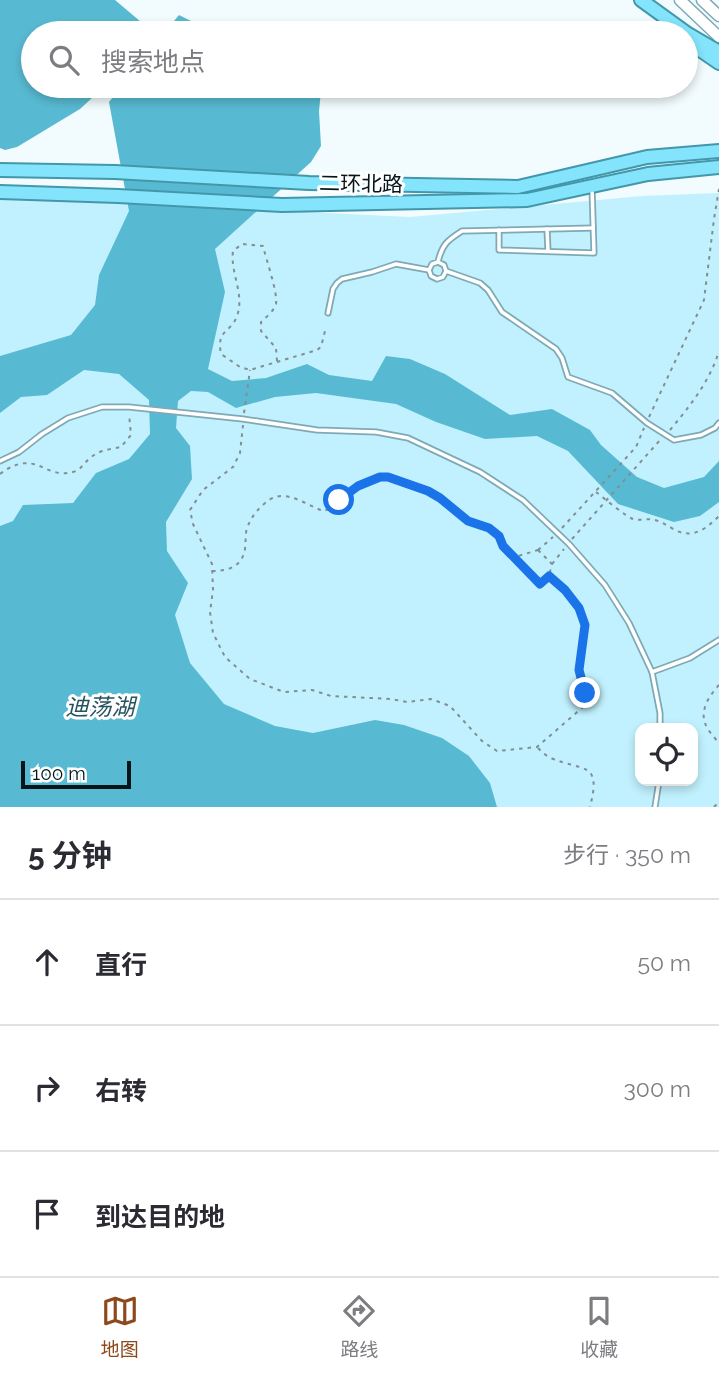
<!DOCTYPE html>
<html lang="zh">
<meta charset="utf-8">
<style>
:root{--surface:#fff;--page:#f7f7f7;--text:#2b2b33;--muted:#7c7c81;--line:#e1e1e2;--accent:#8d491c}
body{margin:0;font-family:Raleway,"Noto Sans SC",sans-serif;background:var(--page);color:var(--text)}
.controls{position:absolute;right:21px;bottom:21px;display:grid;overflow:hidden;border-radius:14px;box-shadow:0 4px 10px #0003}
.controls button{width:63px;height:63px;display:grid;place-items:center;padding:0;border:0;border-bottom:2px solid var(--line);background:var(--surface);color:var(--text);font:35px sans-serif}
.scale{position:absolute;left:21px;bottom:18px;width:110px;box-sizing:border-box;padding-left:7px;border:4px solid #051519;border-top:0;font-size:19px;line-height:24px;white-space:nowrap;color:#051519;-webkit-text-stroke:5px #fff;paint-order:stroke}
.stop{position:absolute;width:21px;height:21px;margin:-16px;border:5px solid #1a73e8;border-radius:50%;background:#fff}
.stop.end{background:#1a73e8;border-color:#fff;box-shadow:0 2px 7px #0008}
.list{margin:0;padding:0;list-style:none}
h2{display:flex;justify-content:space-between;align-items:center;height:91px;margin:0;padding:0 28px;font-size:30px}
h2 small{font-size:23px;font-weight:400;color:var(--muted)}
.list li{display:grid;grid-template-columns:46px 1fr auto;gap:21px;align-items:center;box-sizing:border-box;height:126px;padding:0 28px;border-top:2px solid var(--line)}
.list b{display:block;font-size:26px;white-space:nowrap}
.list em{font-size:23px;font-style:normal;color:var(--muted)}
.icon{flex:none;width:38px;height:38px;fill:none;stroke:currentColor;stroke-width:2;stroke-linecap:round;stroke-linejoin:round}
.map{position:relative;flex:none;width:719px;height:807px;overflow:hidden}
.search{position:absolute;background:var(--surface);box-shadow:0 4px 10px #0003;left:21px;right:21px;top:21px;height:77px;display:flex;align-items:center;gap:18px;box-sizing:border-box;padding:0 24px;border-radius:38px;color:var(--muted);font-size:26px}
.sheet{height:469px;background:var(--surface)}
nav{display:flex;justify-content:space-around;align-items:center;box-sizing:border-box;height:98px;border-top:2px solid var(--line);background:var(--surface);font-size:19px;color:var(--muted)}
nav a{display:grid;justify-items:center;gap:4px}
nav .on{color:var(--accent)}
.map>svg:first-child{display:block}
</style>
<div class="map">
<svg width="719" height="807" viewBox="0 0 719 807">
<rect width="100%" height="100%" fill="#f2fbfd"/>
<!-- green -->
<path fill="#c1f1fe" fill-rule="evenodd" d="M719 193V807H0V197L410 217 642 196ZM640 728H693V781H640Z"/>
<!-- water -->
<g fill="#58bad2">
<polygon points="0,0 115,0 141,22 143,27 142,33 33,33 33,86 105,86 80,109 17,147 5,150 0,148"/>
<polygon points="179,15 215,33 164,33"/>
<polygon points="122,86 319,86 321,91 319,111 321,146 311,162 215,249 225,292 208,369 232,381 266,378 307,364 329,375 372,381 386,356 410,359 445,374 510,415 552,409 590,430 601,445 637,477 664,488 704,477 719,461 719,502 700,516 674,522 618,504 568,451 537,436 485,439 436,422 396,404 316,393 275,397 236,408 208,392 191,391 178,401 176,428 190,446 192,479 166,522 167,551 188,583 175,615 190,663 224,704 275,726 313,733 375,720 404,725 442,738 469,756 490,783 497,807 0,807 0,526 13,521 23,505 73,503 96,473 129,459 150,434 149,400 119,374 84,370 47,395 21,397 0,413 0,356 71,335 95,305 99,275 129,211 109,102"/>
</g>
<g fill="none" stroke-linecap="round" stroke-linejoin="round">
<defs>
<g id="service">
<polyline points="547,229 548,251"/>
<polyline points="499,230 499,250 594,253 592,188"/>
<path d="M438 262 444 265 446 271 443 277 437 279 431 276 429 270 432 264 438 262C442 244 448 240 462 231L593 228"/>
<polyline points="446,271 480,283 488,290 502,312 556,349 562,358 568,377 612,393 647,423 674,440 701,435 715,428 719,423"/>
<polyline points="328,313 333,289 337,283 342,279 372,272 396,264 429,270"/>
<polyline points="0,461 19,452 42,434 68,418 102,407 129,407 243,419 317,430 376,432 408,438 480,472 523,500 569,544 605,585 629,623 652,672 660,713 660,728"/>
<polyline points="652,672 690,658 719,640"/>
<polyline points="655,807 659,781"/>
</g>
<g id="secondary">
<polyline points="680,0 719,37"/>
<polyline points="702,0 719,16"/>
</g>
<g id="trunk">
<polyline points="641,0 688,34 719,52"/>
<polyline points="700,50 719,63"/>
<polyline points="0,170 115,172 309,183 518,187 647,157 719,151"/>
<polyline points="0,192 118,196 282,205 527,200 648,174 719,167"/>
</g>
</defs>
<!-- service casing -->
<use href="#service" stroke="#7fa9b4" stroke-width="7"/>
<!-- secondary casing -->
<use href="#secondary" stroke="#7fa9b4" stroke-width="13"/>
<!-- trunk casing -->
<use href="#trunk" stroke="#4397ab" stroke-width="16"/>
<!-- path -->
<g stroke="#828e91" stroke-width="2" stroke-dasharray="3.5 5" stroke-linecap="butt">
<path d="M277 361 276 348 261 331V322C266 317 274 311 276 304 278 293 266 259 263 246L242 244 233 251C230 273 245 294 237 316 231 333 216 329 221 354L240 367 250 370 317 350 321 347 325 331"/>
<polyline points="244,413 250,370"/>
<polyline points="649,417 704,300 714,219 719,189"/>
<polyline points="243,425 240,453 233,467 203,490 190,510 193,524 212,564 213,590 210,612 213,633 225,657 250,679 284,692 312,690 331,696 391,699 407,702 431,699 450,706 482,741 497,751 537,747 583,707 585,693 579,670 585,625 579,608 565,590 549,576"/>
<path d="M670 430C690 406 710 381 719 351"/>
<path d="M0 474C36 447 44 480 73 472 81 470 84 463 90 458 99 450 111 449 121 447L131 435 129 414"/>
<path d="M596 492C604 498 625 516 633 519 640 521 648 518 655 520 662 522 668 526 675 530 693 539 706 529 719 516"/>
<polyline points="562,528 636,447 644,428"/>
<polyline points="572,539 661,439"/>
<polyline points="538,550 553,537"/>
<polygon points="538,550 552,564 549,576 540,584 515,557"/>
<polyline points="552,564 564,549"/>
<path d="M212 571C228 571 242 567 245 549 246 542 245 535 247 528 251 518 255 512 263 505 268 500 274 496 282 496 295 496 310 506 323 511L332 508 339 500 358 486 380 477H388L428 491 469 521 489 528 499 536 504 546 515 557"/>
<path d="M719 685C710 695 700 709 705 723 707 730 715 738 719 743"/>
<path d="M538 748C542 752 546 756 551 758 583 772 602 760 590 807"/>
<polyline points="714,807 719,802"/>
</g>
<!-- service -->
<use href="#service" stroke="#fff" stroke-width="3.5"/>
<!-- secondary -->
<use href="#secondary" stroke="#fff" stroke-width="10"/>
<!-- trunk -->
<use href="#trunk" stroke="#83e4fb" stroke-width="12"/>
</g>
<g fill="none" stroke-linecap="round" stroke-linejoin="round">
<!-- route -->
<polyline stroke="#1a73e8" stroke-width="9" points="339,500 358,486 380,477 388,477 428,491 440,498 468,521 489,528 499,536 503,546 540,584 549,576 565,590 579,608 585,625 579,670 585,693"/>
</g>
<g text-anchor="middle" stroke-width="6" stroke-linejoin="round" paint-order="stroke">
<!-- street labels -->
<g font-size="21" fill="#051519" stroke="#fff">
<text transform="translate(361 184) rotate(1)" y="7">二环北路</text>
</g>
<!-- water labels -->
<g font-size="23" font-style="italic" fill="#27535e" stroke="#fff">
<text x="100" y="715">迪荡湖</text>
</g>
</g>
</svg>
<div class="controls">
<button><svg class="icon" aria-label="locate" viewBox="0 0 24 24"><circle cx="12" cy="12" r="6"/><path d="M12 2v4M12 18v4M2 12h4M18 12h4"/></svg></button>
</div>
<div class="scale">100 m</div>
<div class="stop" style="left:339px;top:500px"></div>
<div class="stop end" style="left:585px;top:693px"></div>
<div class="search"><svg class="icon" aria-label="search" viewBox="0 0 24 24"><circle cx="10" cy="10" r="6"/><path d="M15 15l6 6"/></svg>搜索地点</div>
</div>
<section class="sheet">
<h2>5 分钟<small>步行 · 350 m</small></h2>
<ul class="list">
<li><svg class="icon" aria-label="ahead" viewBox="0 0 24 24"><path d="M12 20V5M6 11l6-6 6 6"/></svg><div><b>直行</b></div><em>50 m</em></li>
<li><svg class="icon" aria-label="right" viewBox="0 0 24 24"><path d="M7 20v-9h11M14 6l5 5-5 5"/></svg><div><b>右转</b></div><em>300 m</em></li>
<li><svg class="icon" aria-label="arrive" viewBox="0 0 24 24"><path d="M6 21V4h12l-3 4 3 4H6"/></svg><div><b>到达目的地</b></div></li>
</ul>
</section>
<nav>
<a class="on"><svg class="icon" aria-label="map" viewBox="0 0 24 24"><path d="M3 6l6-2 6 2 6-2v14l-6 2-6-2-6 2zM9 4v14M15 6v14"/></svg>地图</a>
<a><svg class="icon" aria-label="directions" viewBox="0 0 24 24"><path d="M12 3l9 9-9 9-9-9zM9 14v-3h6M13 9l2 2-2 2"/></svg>路线</a>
<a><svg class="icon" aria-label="saved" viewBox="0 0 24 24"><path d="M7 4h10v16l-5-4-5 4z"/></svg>收藏</a>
</nav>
